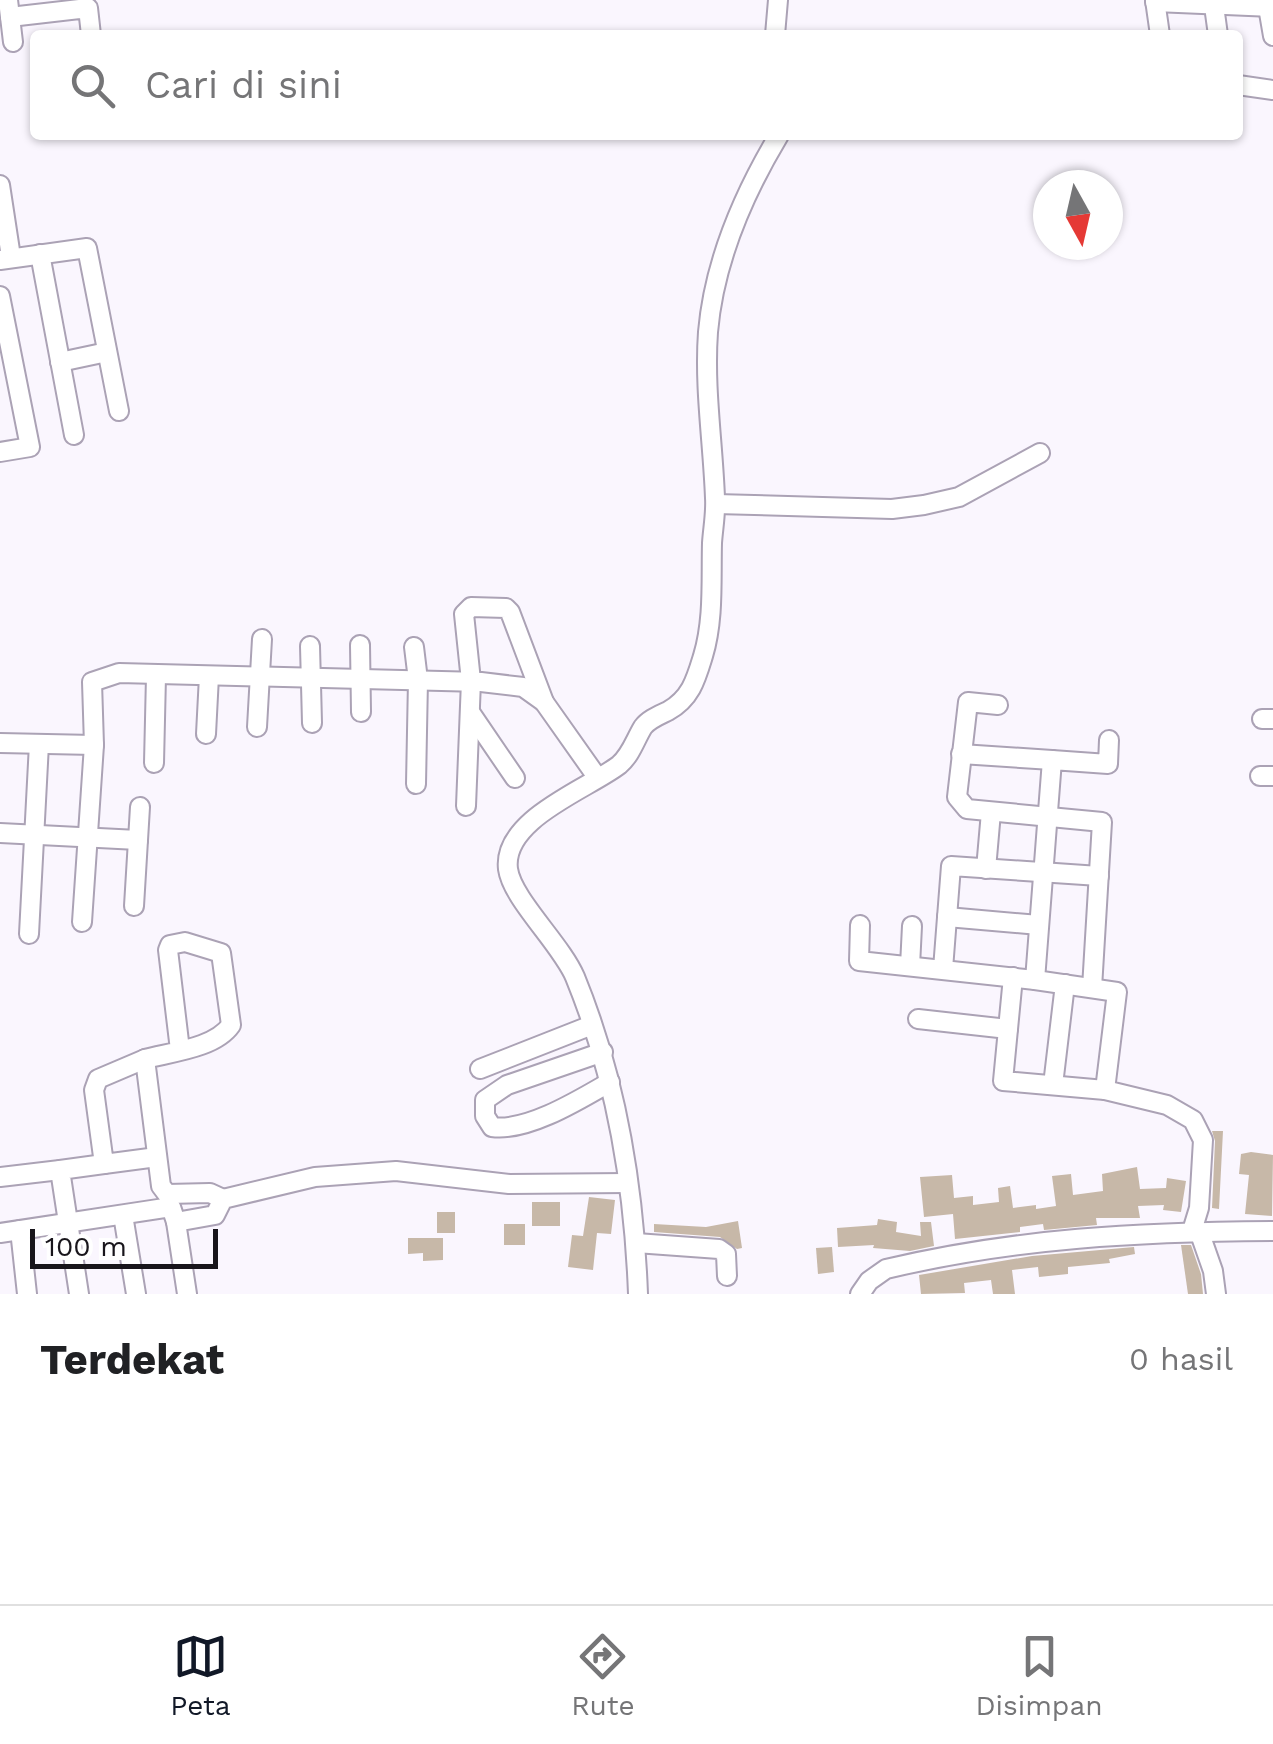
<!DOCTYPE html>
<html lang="id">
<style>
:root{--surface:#fff;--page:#f6f6f6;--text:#202124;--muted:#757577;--line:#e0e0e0;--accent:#111827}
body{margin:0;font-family:"Work Sans",sans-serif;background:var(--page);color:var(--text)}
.compass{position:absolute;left:1033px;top:170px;width:90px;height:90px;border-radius:50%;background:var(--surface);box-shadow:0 2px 8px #0004;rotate:172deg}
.scale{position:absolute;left:30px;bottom:25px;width:188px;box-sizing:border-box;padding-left:10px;border:5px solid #18151b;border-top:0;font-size:28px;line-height:35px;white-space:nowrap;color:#18151b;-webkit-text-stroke:8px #fff;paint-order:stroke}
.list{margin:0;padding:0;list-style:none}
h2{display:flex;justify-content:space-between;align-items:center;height:130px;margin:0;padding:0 40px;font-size:42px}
h2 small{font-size:32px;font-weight:400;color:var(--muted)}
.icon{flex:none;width:55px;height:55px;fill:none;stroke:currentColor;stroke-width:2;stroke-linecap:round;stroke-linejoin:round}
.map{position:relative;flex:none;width:1273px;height:1294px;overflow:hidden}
.search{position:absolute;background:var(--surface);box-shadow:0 2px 8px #0004;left:30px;right:30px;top:30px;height:110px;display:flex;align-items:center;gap:25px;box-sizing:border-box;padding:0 35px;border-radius:10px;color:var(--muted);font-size:38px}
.sheet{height:310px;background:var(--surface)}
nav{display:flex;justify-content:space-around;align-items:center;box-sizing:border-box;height:140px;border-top:2px solid var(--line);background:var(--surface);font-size:28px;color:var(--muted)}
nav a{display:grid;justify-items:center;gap:5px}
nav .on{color:var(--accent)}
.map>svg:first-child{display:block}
</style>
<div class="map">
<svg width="1273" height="1294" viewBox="0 0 1273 1294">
<rect width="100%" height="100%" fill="#faf6fe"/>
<!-- building -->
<g fill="#c7b8a8">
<polygon points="1212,1131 1223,1131 1219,1209 1212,1208 1215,1141"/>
<polygon points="1251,1152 1273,1155 1272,1216 1245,1214 1249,1175 1239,1174 1241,1154"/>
<polygon points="1137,1167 1140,1189 1166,1188 1167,1178 1186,1181 1181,1212 1163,1210 1164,1205 1138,1206 1140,1218 1096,1218 1097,1225 1044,1230 1043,1224 1020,1227 1020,1232 955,1239 953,1214 924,1217 920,1177 952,1175 954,1198 973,1196 973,1205 999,1202 998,1188 1010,1186 1013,1208 1036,1205 1036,1209 1056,1206 1052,1176 1071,1174 1073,1195 1103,1191 1102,1174"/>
<polygon points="589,1197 615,1200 611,1234 597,1233 593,1270 568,1267 572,1235 583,1236"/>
<rect x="532" y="1202" width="28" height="24"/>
<rect x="437" y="1212" width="18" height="21"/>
<polygon points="878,1219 897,1222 896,1232 921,1236 920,1222 931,1222 934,1246 910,1251 873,1248 874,1245 838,1247 837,1228 877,1225"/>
<polygon points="738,1221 742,1248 737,1249 720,1237 654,1232 654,1224 706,1227"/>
<rect x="504" y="1224" width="21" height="21"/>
<polygon points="408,1238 443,1238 443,1260 423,1261 423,1253 408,1254"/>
<polygon points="1181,1245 1191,1245 1201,1274 1203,1294 1188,1294"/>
<polygon points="832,1247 834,1272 818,1274 816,1248"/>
<polygon points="1134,1247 1135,1254 1109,1259 1110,1263 1068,1267 1068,1274 1039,1277 1038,1267 1012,1270 1015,1294 993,1294 991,1280 964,1283 965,1293 921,1294 919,1275 1032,1256"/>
</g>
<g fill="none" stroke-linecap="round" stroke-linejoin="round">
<defs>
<g id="minor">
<polyline points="8,0 13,42"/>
<polyline points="1155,0 1160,35"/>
<polyline points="1155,2 1273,7"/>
<polyline points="1214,6 1218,35"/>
<polyline points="1268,7 1273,36"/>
<polyline points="10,17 88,8 91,35"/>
<polyline points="775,35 778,0"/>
<polyline points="1238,85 1273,90"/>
<polyline points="0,185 11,257"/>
<polyline points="40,254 74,435"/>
<polyline points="0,260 87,248 119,411"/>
<polyline points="0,296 30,447 0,452"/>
<polyline points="60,362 107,352"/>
<polyline points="716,504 892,509 924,505 959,497 1040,453"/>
<polyline points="360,645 361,712"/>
<polyline points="310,646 312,723"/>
<polyline points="414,647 418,680 416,784"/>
<polyline points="998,705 968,702 957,797 967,809 1102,822 1092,988"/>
<polyline points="470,712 515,778"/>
<polyline points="1262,719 1273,719"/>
<polyline points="257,727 262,639"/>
<polyline points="206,734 209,676"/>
<polyline points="1109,740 1108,764 1052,760 1035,980 1117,992 1105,1090 1167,1105 1193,1120 1203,1140 1199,1208 1192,1231"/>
<polyline points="0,743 94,745"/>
<polyline points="961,754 1052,760"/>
<polyline points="154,763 156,676"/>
<polyline points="1260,776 1273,776"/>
<polyline points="466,806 471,681 464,614 471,607 506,608 510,612 544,702"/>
<polyline points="0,833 138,840"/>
<polyline points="986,869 991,812"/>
<polyline points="134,906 140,807"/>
<polyline points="947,917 1039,925"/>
<polyline points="82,922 94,745 92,682 119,673 481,682 523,687 544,702 597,777"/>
<polyline points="860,925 859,961 1035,980"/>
<polyline points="29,934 39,744"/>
<polyline points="910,966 912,926"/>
<polyline points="943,969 951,866 1099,876"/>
<polyline points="1013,977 1003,1081 1105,1090"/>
<polyline points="918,1019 1008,1029"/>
<path d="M180 1050 168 950 170 945 185 942 221 953 231 1025C215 1048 172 1052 145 1059L161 1186 167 1194 210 1193 223 1199"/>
<path d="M603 1052 507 1085 485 1100V1116L492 1127C527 1132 579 1100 610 1082"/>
<polyline points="145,1059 98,1079 94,1090 104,1164 157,1157"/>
<polyline points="480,1069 592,1025"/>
<polyline points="1053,1085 1065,984"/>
<polyline points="0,1177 60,1170"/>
<polyline points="123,1215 136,1294"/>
<polyline points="20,1230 27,1294"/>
<polyline points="1199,1231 1213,1271 1216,1294"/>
<polyline points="0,1233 171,1207 176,1222"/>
<polyline points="636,1243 719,1249 726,1254 727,1276"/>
<polyline points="79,1294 60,1170 104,1164"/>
<polyline points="187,1294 176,1222 215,1215 223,1199 315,1177 396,1171 509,1184 627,1183"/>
<path d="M638 1294C634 1186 616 1077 575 977 561 944 512 899 508 869 502 819 588 789 619 765 631 755 635 740 643 727 649 719 660 715 668 711 691 698 696 679 703 656 714 620 711 580 712 543 713 528 716 513 715 498 713 443 704 388 708 332 714 262 743 195 779 135"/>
<path d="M860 1294 869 1281 886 1269C1017 1238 1139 1232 1273 1231"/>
</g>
</defs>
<!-- minor casing -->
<use href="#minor" stroke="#aba2b5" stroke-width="22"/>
<!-- minor -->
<use href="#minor" stroke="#fff" stroke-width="18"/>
</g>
</svg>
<svg class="compass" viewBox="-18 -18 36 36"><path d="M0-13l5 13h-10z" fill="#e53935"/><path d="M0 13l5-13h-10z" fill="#757577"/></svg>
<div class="scale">100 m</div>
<div class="search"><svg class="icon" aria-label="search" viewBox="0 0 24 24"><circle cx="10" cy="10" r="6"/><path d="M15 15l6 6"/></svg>Cari di sini</div>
</div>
<section class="sheet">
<h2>Terdekat<small>0 hasil</small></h2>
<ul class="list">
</ul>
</section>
<nav>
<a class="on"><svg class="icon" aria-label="map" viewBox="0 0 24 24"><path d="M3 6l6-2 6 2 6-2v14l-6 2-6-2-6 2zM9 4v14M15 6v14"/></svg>Peta</a>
<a><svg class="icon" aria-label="directions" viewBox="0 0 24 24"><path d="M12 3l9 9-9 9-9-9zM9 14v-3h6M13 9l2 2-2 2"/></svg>Rute</a>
<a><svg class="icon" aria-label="saved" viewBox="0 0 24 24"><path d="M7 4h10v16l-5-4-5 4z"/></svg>Disimpan</a>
</nav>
